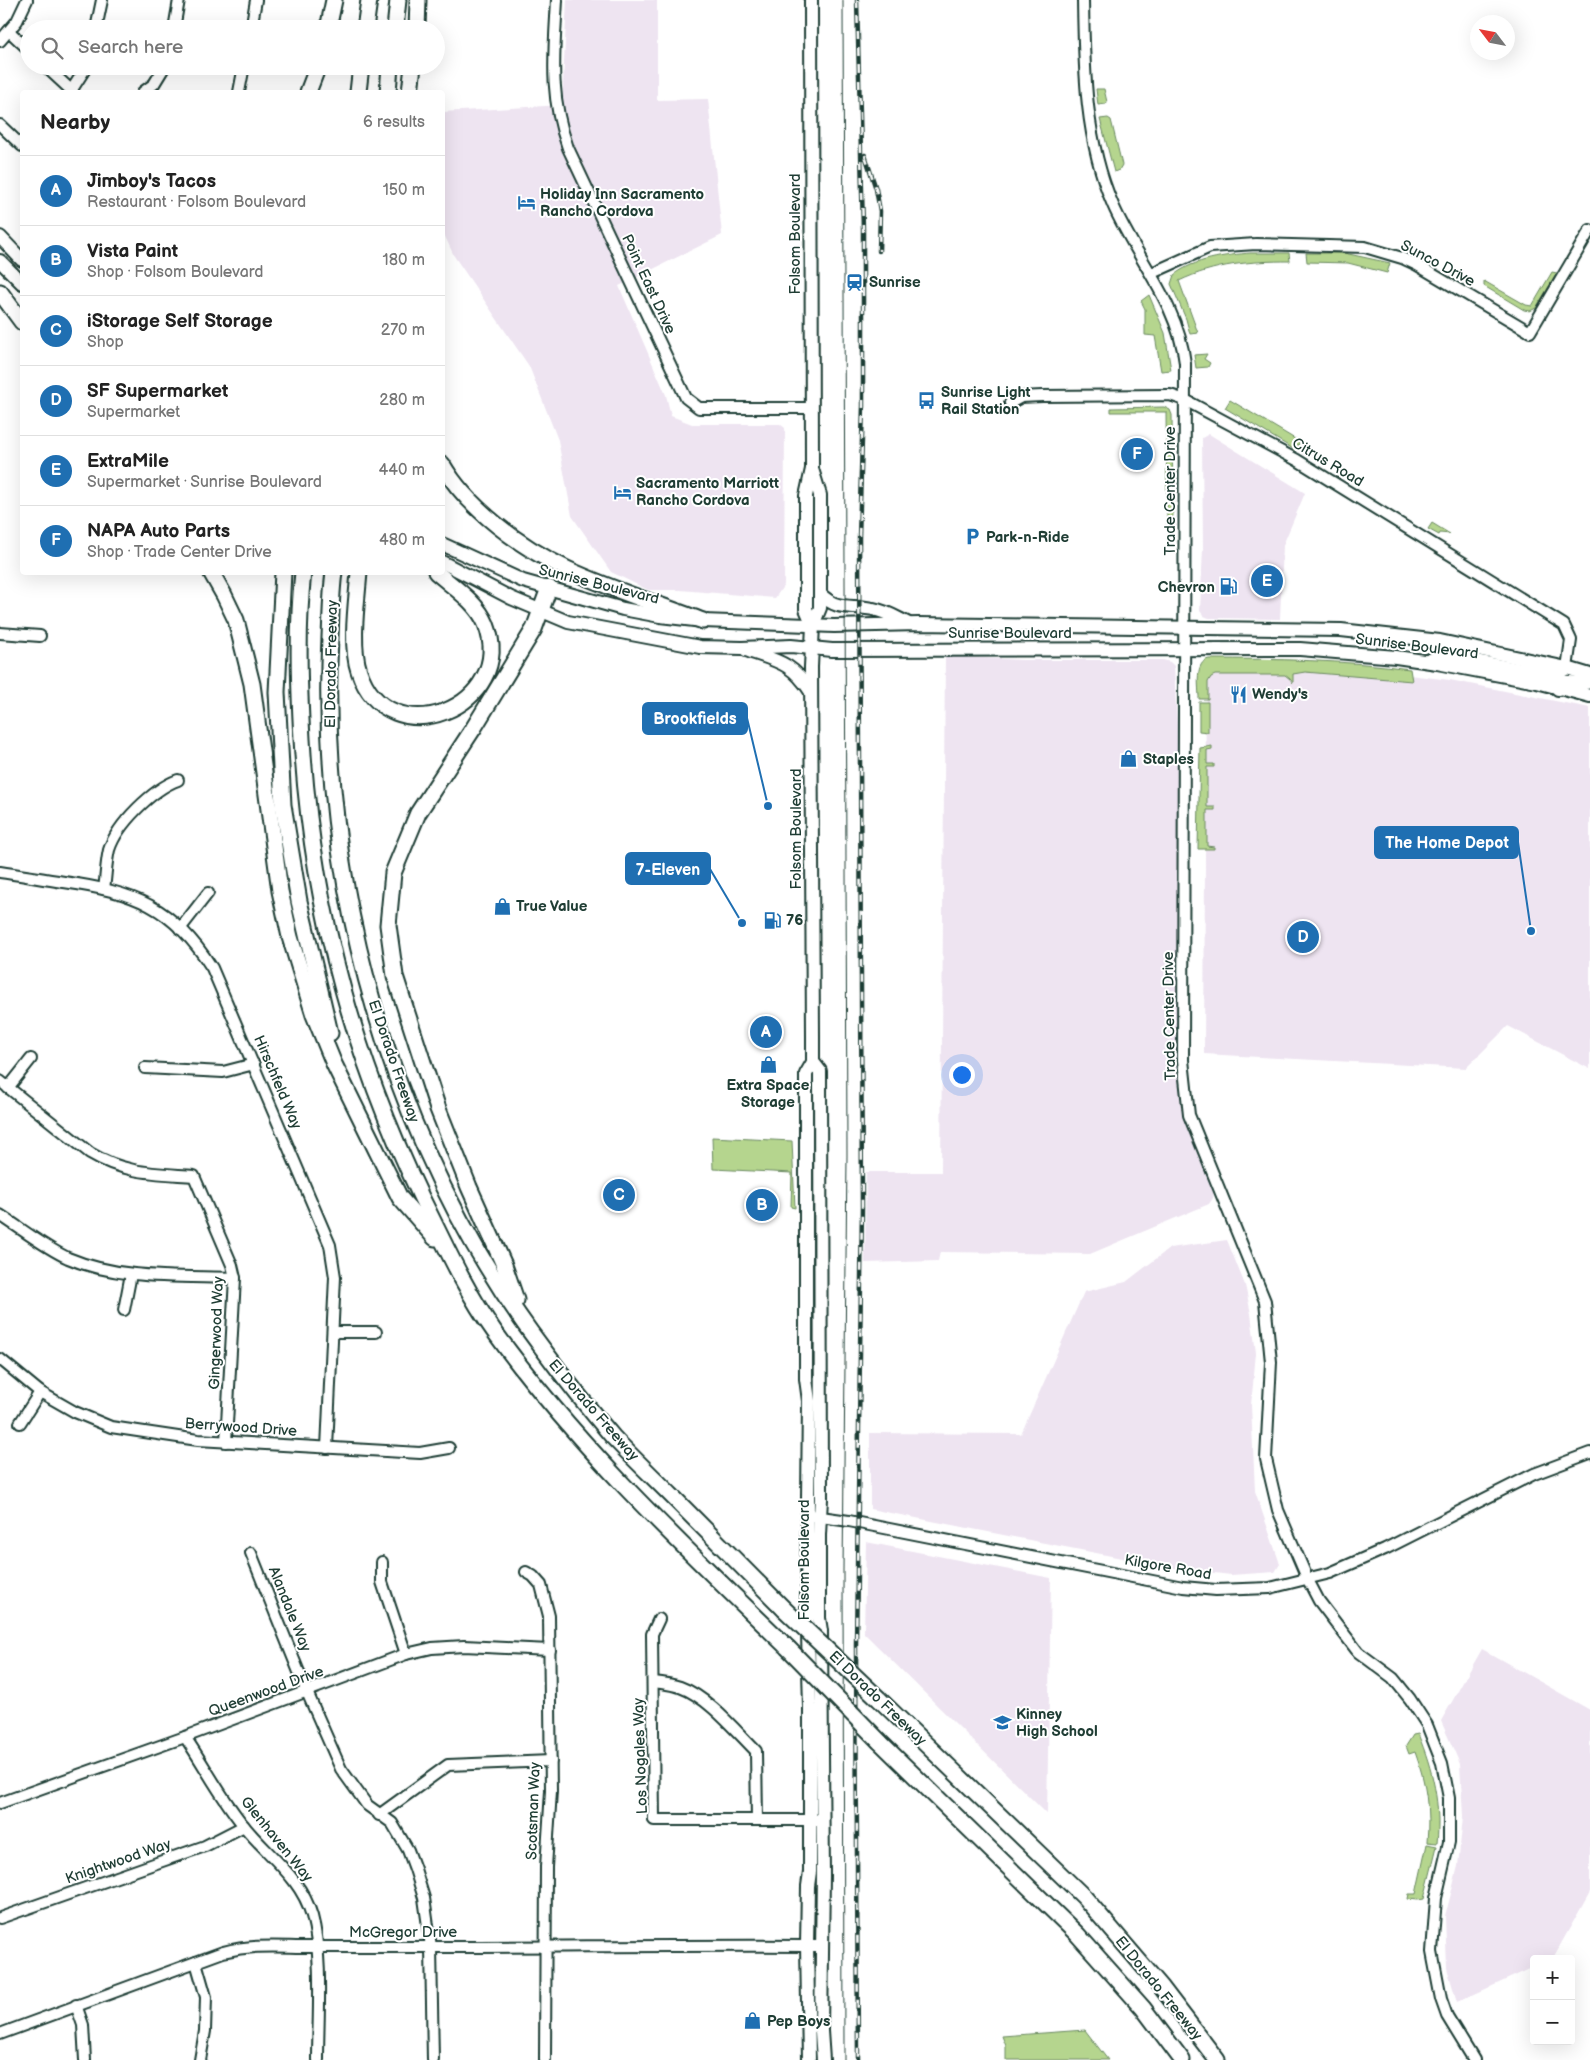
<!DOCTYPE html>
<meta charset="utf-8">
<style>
:root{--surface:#fff;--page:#f2f2f2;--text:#222;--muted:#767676;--line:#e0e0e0;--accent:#1f6fb2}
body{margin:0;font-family:"Balsamiq Sans",sans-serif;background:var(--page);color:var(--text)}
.controls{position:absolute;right:15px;bottom:15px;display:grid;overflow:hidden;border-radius:5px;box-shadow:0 5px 20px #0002}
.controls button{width:45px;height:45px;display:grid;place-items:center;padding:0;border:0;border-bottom:1px solid var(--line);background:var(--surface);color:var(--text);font:25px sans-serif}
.compass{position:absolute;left:1470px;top:15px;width:45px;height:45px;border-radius:50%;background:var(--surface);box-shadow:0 5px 20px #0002;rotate:302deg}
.you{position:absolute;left:961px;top:1074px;width:18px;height:18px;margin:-12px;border:4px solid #fff;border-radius:50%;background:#1a73e8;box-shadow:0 0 0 8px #1a73e833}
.badge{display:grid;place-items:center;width:32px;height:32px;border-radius:50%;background:var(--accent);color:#fff;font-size:16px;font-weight:700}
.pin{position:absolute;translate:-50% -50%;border:2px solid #fff;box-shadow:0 1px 5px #0006}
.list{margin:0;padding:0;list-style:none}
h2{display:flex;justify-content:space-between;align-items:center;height:65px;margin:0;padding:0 20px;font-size:21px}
h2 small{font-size:16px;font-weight:400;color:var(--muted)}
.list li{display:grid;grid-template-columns:32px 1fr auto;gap:15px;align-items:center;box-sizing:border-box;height:70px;padding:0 20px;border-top:1px solid var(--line)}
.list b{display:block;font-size:19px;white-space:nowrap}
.list p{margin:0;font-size:16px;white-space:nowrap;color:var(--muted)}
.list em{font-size:16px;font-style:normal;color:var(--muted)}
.icon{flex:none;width:28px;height:28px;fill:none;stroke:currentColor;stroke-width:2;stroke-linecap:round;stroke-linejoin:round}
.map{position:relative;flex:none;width:1590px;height:2060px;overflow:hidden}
.search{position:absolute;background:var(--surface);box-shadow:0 5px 20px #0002;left:20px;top:20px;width:425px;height:55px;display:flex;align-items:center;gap:12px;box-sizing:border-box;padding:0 18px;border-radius:28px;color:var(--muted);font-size:19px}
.panel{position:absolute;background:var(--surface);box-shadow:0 5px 20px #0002;left:20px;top:90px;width:425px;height:485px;border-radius:5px}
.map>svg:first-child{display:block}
</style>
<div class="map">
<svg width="1590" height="2060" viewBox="0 0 1590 2060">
<rect width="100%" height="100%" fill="#fff"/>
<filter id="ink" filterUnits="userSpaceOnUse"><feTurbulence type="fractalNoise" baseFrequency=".02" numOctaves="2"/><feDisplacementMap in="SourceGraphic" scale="10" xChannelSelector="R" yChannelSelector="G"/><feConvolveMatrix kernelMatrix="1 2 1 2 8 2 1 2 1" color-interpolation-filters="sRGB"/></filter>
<g filter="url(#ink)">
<!-- built -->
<g fill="#eee4f1">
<polygon points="567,0 657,0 657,100 708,99 722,235 619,286 666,395 671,416 692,424 780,424 785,428 784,585 775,598 680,590 648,590 611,572 572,516 558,440 529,366 454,256 443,232 443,112 562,105"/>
<polygon points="1209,434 1305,493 1283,545 1280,619 1209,618 1204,616 1200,611 1203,549 1202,438"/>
<polygon points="945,656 1023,660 1163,660 1170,662 1174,666 1178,744 1179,1057 1192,1133 1214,1190 1213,1198 1209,1204 1090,1254 940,1252 938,1261 865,1263 866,1172 941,1172"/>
<polygon points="1319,664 1450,680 1590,708 1590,1069 1508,1026 1466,1068 1204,1054 1206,672"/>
<polygon points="1227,1240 1245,1285 1251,1314 1256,1353 1251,1405 1255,1491 1280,1564 1275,1572 1231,1575 1173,1568 870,1509 870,1433 1021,1434 1084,1292 1126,1282 1170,1248"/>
<polygon points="866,1542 1051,1578 1047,1814 864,1633"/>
<polygon points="1482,1649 1590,1710 1590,1892 1553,1958 1534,1959 1534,1967 1457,2002 1447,1968 1445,1917 1458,1866 1463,1816 1460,1764 1441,1721"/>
</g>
<!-- green -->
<g fill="#b5d58e" stroke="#6a8961">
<polygon points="1096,89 1104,89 1107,102 1106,104 1098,105"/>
<polygon points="1108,118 1111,120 1122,165 1119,170 1114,172 1100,119"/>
<path d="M1251 253H1289L1290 261C1250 261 1215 264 1179 281L1198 333 1190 334 1186 319 1171 284 1174 275C1194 259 1226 255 1251 253Z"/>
<polygon points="1306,253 1344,253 1390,263 1387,273 1348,263 1307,262"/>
<polygon points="1552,272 1557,273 1536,308 1530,311 1524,310 1484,286 1484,281 1526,305 1532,306"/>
<polygon points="1149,295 1165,333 1171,370 1161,371 1155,336 1145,335 1145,309 1141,301"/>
<polygon points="1207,354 1204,359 1210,363 1208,367 1196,368 1194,355"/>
<polygon points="1230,400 1300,442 1295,450 1225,408"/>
<polygon points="1164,407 1170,410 1172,415 1173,527 1167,525 1166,412 1111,412 1111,408"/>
<polygon points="1432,523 1450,534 1440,533 1439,535 1428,529"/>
<path d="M1209 659C1277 659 1343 660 1410 669L1412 681 1305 672 1293 674V683L1290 679 1285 675H1215L1211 677 1208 682V699H1199C1199 687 1194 662 1209 659Z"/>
<polygon points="1199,702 1208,702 1208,732 1199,731"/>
<polygon points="1212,746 1212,749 1207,750 1207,764 1214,764 1214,767 1207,767 1207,807 1215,807 1215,810 1207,810 1207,846 1214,847 1214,849 1198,849 1200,748"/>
<polygon points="712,1137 792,1141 795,1208 791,1207 792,1173 713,1169"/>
<path d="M1418 1734C1433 1770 1441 1805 1437 1843L1427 1842C1430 1810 1426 1782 1415 1752L1409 1754 1406 1746 1413 1735Z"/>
<polygon points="1427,1844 1437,1846 1424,1899 1418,1900 1408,1899 1409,1894 1416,1894"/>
<polygon points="1085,2030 1108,2060 1006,2060 1006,2046 1002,2036"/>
</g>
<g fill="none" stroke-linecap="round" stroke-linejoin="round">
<defs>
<g id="minor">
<path d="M557 0C554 55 549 95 568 148L686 398 699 408H812"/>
<path d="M1083 0C1084 69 1085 141 1113 205 1136 258 1178 303 1185 363L1183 1060 1189 1115 1265 1301 1271 1362 1266 1459 1278 1510 1308 1580 1319 1601 1358 1652 1393 1678 1410 1699 1427 1725 1442 1763 1449 1798V1842L1436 1898 1432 1952 1441 1999 1447 2016 1474 2060"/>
<polyline points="96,29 102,0"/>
<polyline points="174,29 179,0"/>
<polyline points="251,29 256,0"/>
<polyline points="9,31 29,50"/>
<polyline points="0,41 17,21 27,0"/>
<polyline points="45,66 73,92"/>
<polyline points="71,91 87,66"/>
<polyline points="143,92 154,84 165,66"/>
<polyline points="239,92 244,66"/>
<polyline points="0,125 22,146"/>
<polyline points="1152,273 1210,247 1256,244 1365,247 1402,258 1417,265 1530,332 1590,230"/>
<polyline points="1010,403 1021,397 1042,396 1170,395 1185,400 1297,460 1564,625 1571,640 1567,668"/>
<polyline points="0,633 40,636"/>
<path d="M0 872C21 875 43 879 64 882 134 892 173 906 212 968L330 1245 335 1277 327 1448"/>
<path d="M104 889C106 876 106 863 109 850 117 824 153 789 178 780"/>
<polyline points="180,929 208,893"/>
<polyline points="145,1068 223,1072 254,1064"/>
<path d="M0 1081 90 1153C125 1174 155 1173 194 1176L232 1265 235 1278 226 1442"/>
<polyline points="8,1088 31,1059"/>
<path d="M0 1215C22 1229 44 1247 68 1258 120 1280 179 1276 235 1278"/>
<polyline points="124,1310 131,1274"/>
<polyline points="333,1332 376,1332"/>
<polyline points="0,1359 40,1392 75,1412 111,1427 198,1440 420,1453 449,1448"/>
<polyline points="20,1423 40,1392"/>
<polyline points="814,1516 849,1521 1183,1587 1216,1590 1270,1588 1330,1573 1385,1549 1534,1474 1590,1453"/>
<polyline points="251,1553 307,1692 341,1769 367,1805 392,1823 408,1850 415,1869 424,1898 431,1947 433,2060"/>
<polyline points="382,1562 382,1582 406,1654"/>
<polyline points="526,1572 533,1576 541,1585 549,1616 551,1791 546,1867 545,2060"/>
<polyline points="659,1619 652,1634 654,1820 817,1820"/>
<path d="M653 1682C662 1683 671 1684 680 1687 708 1697 735 1730 756 1751L757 1820"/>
<path d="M185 1737C205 1766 221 1798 244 1826 268 1856 301 1877 312 1916 323 1956 318 2017 318 2060"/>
<polyline points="0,1803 185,1737 406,1654 432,1648 464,1646 550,1650"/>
<polyline points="379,1815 448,1765 551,1761"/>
<polyline points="0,1918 205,1846 244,1826"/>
<polyline points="196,1962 206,1997 205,2031 200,2060"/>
<polyline points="76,2005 83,2025 85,2060"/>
<path d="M0 2034 223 1952C255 1944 278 1947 310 1947 350 1947 391 1947 431 1947 561 1947 691 1945 821 1946"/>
</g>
<g id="major">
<polyline points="811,0 812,469 806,496 806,609 813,625"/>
<polyline points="0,237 22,260"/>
<polyline points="0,261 22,283"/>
<polyline points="442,544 523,581 623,609 660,616 703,621 834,626 918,624 1341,630 1440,641 1567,668 1590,675"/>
<polyline points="442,562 511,598 568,622 700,647 742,648 791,646 832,650 1300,649 1396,657 1437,663 1537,682 1590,696"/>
<path d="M820 594C839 612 850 604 873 609 885 611 895 617 907 623"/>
<path d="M746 650C777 661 792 662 811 692"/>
<polyline points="1427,661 1443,655 1554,676 1567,668"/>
<path d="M1558 689 1562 682C1572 680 1581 686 1590 682"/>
<polyline points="813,1062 820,1071 821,1499 819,1535 819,1618 821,1631 823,1875 821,2031 823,2060"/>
<polyline points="809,2060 807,1945 808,1886 810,1872 810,1707 807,1597 809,1401 806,1379 806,1074 813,1062 813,1036 811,667 813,625 820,608 820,495 812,469"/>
</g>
<g id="highway">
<polyline points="328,29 334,0"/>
<polyline points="365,29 369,0"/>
<polyline points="395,29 398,0"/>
<polyline points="417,29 418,0"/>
<polyline points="308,92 318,66"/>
<polyline points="358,92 361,66"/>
<polyline points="388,92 390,66"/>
<polyline points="410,92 413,66"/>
<polyline points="0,292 22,322"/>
<path d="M442 464C467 508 522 548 567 569 610 589 658 604 703 621"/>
<polyline points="211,572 224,595 236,620 252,684 280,891 290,937 314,1015 334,1064 400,1198 435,1238"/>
<polyline points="283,572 277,692 283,805 299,901 330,1033"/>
<path d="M303 572C297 627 299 684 302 739 312 911 356 1069 434 1223 452 1260 470 1297 494 1331 578 1448 684 1547 787 1647"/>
<path d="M334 572C331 594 331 616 330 637 318 885 392 1150 543 1349 565 1379 589 1409 613 1437 632 1457 652 1476 672 1496 709 1533 746 1571 784 1609"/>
<path d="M359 572C357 600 350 645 359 671 388 759 518 706 486 624 477 602 453 587 436 572"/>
<polyline points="516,1300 504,1265 469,1187 438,1109 395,976 388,925 393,873 418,813 473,729 534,629 549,588"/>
<polyline points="879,1699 1084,1897 1162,1988 1217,2060"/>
<polyline points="880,1742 1077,1934 1143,2008 1182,2060"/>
</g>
</defs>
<!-- minor casing -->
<use href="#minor" stroke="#1f3d34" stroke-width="14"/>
<!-- major casing -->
<use href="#major" stroke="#1f3d34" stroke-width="16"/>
<!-- highway casing -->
<use href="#highway" stroke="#1f3d34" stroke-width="19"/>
<!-- minor -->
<use href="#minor" stroke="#fff" stroke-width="10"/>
<!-- major -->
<use href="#major" stroke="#fff" stroke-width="12"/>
<!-- highway -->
<use href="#highway" stroke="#fff" stroke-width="15"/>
<!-- tram -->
<polyline stroke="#1f3d34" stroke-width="1" points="843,0 847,1155 843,1571 844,2060"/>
<defs>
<g id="rail">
<polyline points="857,0 863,229 863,406 859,538 862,1207 856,1645 858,2060"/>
<polyline points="865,155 876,189 880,211 879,251"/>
</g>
</defs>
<!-- rail casing -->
<use href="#rail" stroke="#1f3d34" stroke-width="4.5"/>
<!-- rail -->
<use href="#rail" stroke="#fff" stroke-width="2.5" stroke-dasharray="8" stroke-linecap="butt"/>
<defs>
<g id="highway-bridge">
<polyline points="784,1609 879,1699"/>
<polyline points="787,1647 880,1742"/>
</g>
</defs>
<!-- highway-bridge casing -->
<use href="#highway-bridge" stroke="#1f3d34" stroke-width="19" stroke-linecap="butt"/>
<!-- highway-bridge -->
<use href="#highway-bridge" stroke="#fff" stroke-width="15"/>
</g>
</g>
<!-- icons -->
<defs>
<symbol id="hotel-bare" viewBox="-9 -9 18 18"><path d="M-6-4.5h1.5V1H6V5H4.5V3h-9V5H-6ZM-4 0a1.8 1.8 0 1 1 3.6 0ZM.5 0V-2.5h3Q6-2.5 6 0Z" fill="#1f6fb2" stroke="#fff" stroke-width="2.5" paint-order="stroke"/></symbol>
<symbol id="station-bare" viewBox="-9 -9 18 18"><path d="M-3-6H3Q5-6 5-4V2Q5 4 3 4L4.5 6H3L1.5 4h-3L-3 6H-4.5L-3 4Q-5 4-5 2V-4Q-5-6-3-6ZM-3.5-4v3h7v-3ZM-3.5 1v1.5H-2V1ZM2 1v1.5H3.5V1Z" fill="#1f6fb2" stroke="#fff" stroke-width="2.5" paint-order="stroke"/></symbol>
<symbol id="bus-bare" viewBox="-9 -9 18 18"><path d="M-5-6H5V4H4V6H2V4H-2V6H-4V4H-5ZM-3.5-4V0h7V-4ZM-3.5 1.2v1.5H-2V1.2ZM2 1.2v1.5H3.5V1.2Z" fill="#1f6fb2" stroke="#fff" stroke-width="2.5" paint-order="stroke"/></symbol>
<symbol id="parking-bare" viewBox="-9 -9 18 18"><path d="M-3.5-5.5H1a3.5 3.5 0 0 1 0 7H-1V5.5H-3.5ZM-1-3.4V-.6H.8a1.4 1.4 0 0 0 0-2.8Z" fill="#1f6fb2" stroke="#fff" stroke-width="2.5" paint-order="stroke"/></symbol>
<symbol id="fuel-bare" viewBox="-9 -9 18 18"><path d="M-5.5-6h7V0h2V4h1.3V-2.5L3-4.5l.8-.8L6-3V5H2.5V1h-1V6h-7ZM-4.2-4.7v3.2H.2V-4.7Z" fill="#1f6fb2" stroke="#fff" stroke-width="2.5" paint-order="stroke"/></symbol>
<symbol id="restaurant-bare" viewBox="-9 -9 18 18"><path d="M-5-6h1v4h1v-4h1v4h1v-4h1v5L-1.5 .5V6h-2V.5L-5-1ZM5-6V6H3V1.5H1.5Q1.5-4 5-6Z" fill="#1f6fb2" stroke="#fff" stroke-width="2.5" paint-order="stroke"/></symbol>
<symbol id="shop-bare" viewBox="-9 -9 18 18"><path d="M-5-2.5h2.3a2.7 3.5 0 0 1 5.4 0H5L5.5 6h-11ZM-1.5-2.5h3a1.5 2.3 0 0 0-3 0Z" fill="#1f6fb2" stroke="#fff" stroke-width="2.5" paint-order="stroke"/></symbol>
<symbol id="school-bare" viewBox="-9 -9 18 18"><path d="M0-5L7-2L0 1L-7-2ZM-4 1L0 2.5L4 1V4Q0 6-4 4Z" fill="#1f6fb2" stroke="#fff" stroke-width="2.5" paint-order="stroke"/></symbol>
</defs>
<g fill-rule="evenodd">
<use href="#hotel-bare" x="514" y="190" width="25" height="25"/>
<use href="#station-bare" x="842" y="270" width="25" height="25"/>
<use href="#bus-bare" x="914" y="388" width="25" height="25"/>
<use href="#hotel-bare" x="610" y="480" width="25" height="25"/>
<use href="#parking-bare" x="960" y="524" width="25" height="25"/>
<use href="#fuel-bare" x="1216" y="574" width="25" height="25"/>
<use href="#restaurant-bare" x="1226" y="682" width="25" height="25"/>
<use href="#shop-bare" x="1116" y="746" width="25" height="25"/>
<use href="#shop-bare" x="490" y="894" width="25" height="25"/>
<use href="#fuel-bare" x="760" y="908" width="25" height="25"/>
<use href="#shop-bare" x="756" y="1052" width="25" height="25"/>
<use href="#school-bare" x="990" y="1710" width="25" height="25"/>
<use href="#shop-bare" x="740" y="2008" width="25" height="25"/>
</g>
<g text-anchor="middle" stroke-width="4" stroke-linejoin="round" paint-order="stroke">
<!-- poi labels -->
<g font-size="15" font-weight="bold" fill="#1f3d34" stroke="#fff" text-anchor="start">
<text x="540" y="199">Holiday Inn Sacramento<tspan x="540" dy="17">Rancho Cordova</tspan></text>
<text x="869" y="287">Sunrise</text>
<text x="941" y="397">Sunrise Light<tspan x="941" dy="17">Rail Station</tspan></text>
<text x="636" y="488">Sacramento Marriott<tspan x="636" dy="17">Rancho Cordova</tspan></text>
<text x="986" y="542">Park-n-Ride</text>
<text x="1215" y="592" text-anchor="end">Chevron</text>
<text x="1252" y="699">Wendy's</text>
<text x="1143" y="764">Staples</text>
<text x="516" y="911">True Value</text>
<text x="786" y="925">76</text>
<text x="768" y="1090" text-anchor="middle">Extra Space<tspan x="768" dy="17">Storage</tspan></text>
<text x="1016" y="1719">Kinney<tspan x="1016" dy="17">High School</tspan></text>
<text x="767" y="2026">Pep Boys</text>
</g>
<!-- street labels -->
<g font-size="15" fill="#1f3d34" stroke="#fff">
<text transform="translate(795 234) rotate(-90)" y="5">Folsom Boulevard</text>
<text transform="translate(1438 263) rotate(28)" y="5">Sunco Drive</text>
<text transform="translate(649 284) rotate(65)" y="5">Point East Drive</text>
<text transform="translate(1328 462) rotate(31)" y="5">Citrus Road</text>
<text transform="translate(1170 491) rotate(-90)" y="5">Trade Center Drive</text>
<text transform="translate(599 584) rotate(14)" y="5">Sunrise Boulevard</text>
<text x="1010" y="638">Sunrise Boulevard</text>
<text transform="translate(1417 646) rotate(7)" y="5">Sunrise Boulevard</text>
<text transform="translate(331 664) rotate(-89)" y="5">El Dorado Freeway</text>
<text transform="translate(796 829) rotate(-90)" y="5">Folsom Boulevard</text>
<text transform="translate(1169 1016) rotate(-91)" y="5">Trade Center Drive</text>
<text transform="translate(394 1061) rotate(71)" y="5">El Dorado Freeway</text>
<text transform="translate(278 1082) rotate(67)" y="5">Hirschfeld Way</text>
<text transform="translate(216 1333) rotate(-88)" y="5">Gingerwood Way</text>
<text transform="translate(594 1410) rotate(49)" y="5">El Dorado Freeway</text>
<text transform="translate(241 1427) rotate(4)" y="5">Berrywood Drive</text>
<text transform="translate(804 1560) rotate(-90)" y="5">Folsom Boulevard</text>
<text transform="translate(1168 1567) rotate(10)" y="5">Kilgore Road</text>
<text transform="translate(290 1609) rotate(68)" y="5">Alandale Way</text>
<text transform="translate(266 1691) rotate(-20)" y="5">Queenwood Drive</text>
<text transform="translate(878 1698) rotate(44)" y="5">El Dorado Freeway</text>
<text transform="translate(640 1756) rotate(-92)" y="5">Los Nogales Way</text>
<text transform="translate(533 1811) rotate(-88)" y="5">Scotsman Way</text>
<text transform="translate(277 1839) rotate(51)" y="5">Glenhaven Way</text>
<text transform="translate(118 1861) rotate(-19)" y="5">Knightwood Way</text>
<text x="403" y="1937">McGregor Drive</text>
<text transform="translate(1159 1988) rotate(51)" y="5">El Dorado Freeway</text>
</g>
</g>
<!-- callouts -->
<path fill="none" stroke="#1f6fb2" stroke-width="2" d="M768 806L747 718M1531 931L1518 842M742 923L710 869"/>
<g fill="#1f6fb2" stroke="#fff" stroke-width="2">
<circle cx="768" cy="806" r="5"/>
<circle cx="1531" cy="931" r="5"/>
<circle cx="742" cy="923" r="5"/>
</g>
<g fill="#1f6fb2" stroke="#1f6fb2" stroke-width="2">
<rect x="643" y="703" width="104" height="31" rx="5"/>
<rect x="1375" y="827" width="143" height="31" rx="5"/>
<rect x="626" y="853" width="84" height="31" rx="5"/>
</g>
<g font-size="16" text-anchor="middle" font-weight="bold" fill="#fff">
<text x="695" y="724">Brookfields</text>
<text x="1447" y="848">The Home Depot</text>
<text x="668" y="875">7-Eleven</text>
</g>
</svg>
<div class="controls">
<button>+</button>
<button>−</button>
</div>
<svg class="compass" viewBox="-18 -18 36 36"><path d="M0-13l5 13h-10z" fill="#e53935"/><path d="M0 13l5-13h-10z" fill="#767676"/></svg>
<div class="you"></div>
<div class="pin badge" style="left:766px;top:1032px">A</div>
<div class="pin badge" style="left:762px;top:1205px">B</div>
<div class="pin badge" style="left:619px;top:1195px">C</div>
<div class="pin badge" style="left:1303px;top:937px">D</div>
<div class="pin badge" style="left:1267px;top:581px">E</div>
<div class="pin badge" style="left:1137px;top:454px">F</div>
<div class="search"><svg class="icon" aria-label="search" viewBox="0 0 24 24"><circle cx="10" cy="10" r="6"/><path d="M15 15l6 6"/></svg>Search here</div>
<section class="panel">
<h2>Nearby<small>6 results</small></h2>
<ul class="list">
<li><span class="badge">A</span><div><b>Jimboy's Tacos</b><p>Restaurant · Folsom Boulevard</p></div><em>150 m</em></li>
<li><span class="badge">B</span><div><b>Vista Paint</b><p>Shop · Folsom Boulevard</p></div><em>180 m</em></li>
<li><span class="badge">C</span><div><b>iStorage Self Storage</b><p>Shop</p></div><em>270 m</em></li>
<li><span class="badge">D</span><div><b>SF Supermarket</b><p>Supermarket</p></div><em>280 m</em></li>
<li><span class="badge">E</span><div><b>ExtraMile</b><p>Supermarket · Sunrise Boulevard</p></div><em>440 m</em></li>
<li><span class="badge">F</span><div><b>NAPA Auto Parts</b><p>Shop · Trade Center Drive</p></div><em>480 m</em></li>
</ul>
</section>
</div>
